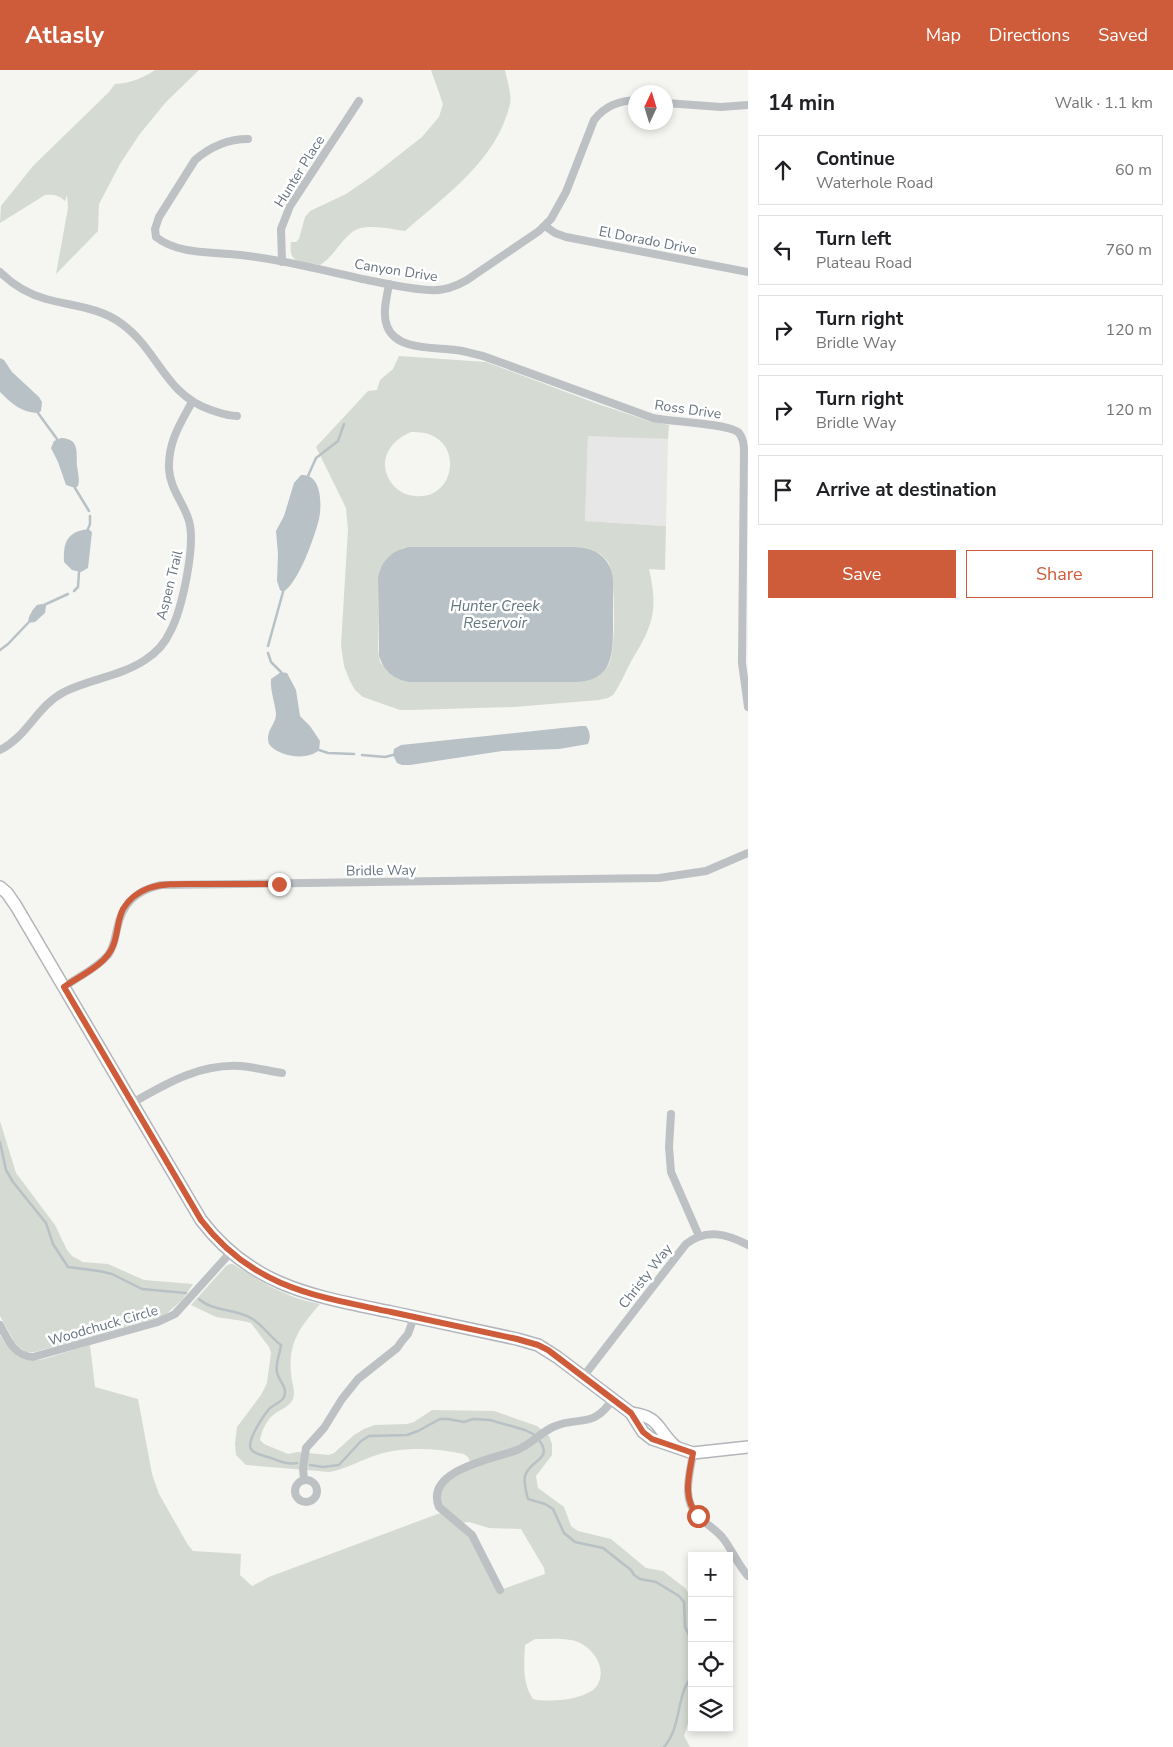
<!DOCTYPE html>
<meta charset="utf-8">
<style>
:root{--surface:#fff;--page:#f2f2f2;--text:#202124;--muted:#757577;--line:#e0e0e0;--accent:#ce5c3a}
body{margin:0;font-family:"Nunito Sans",sans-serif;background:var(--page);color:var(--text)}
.controls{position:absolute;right:15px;bottom:15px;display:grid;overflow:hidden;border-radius:0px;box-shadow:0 2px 8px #0003}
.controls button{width:45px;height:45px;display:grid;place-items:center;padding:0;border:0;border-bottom:1px solid var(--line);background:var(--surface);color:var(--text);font:25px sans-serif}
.compass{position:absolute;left:628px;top:15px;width:45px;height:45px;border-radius:50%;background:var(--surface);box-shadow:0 2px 8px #0003;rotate:4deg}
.stop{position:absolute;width:15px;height:15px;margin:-11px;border:4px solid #ce5c3a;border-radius:50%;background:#fff}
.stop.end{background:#ce5c3a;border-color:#fff;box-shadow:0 1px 5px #0008}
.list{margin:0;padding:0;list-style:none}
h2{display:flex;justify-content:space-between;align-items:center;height:65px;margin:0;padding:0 20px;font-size:21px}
h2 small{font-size:16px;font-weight:400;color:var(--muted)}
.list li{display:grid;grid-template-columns:32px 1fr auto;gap:15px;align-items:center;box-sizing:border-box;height:70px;margin:0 10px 10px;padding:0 10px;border:1px solid var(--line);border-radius:0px}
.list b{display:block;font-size:19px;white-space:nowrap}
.list p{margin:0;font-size:16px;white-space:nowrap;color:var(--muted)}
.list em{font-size:16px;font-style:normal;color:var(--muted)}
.actions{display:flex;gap:10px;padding:15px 20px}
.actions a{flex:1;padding:11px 0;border:1px solid var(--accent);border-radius:0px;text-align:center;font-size:18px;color:var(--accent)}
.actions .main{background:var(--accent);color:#fff}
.icon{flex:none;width:28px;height:28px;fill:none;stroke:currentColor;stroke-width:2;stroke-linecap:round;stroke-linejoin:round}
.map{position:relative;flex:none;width:748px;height:1677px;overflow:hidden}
header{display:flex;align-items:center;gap:30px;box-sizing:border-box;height:70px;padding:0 25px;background:var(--accent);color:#fff}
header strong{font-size:24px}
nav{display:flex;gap:28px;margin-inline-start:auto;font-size:18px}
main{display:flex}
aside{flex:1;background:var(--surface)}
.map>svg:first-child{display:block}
</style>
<header>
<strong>Atlasly</strong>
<nav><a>Map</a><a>Directions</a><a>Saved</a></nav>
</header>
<main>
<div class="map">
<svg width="748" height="1677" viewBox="0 0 748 1677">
<rect width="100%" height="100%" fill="#f5f5f2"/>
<!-- built -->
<polygon fill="#e6e7e6" points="588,365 668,369 666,456 585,451"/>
<!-- green -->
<g fill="#d5dad2" fill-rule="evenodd">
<path d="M155 0H199L166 32 139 65 120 94 99 134 98 161 56 204 68 138 67 125 65 131C59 125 53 124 45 125L0 153 1 136 33 96 109 22 115 14C130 13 142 9 155 0Z"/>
<path d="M431 0H505C507 10 512 25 510 34 497 90 446 125 405 161 390 159 363 152 351 163 339 173 333 187 320 195 302 192 288 195 291 172H296L299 169 305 147 310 141 346 124 371 107 422 67 439 47 443 34Z"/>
<path d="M399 286 486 292 598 334 649 351 669 355 668 369 588 366 585 451 666 456 665 500 649 499C658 538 654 554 633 588 626 600 621 614 613 625L608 628 599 630 514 637 412 640H400L363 627 355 620 350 611 344 596 341 575 348 460 346 438 316 377 368 321 377 320 380 310 393 299ZM411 362C466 359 459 431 415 426 404 425 396 420 390 411 377 390 391 370 411 362ZM408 477H575C588 477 600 481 608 492 616 504 616 582 609 594 602 606 590 611 577 612L388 602 380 592 378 581V508L402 478Z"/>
<polygon points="0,1051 16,1103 55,1155 67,1180 72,1186 83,1192 108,1194 144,1210 193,1214 182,1230 164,1246 35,1282 27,1282 20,1278 15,1273 0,1246"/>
<path d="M230 1194H233C261 1212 287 1228 320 1234 301 1256 288 1272 291 1303 291 1312 296 1320 293 1329 289 1338 278 1340 272 1346 266 1351 261 1363 260 1370L264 1374 288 1384 297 1382 329 1385 334 1383 354 1365 364 1359 375 1355 407 1354 414 1352 432 1340 494 1341 537 1356 549 1366 552 1374V1385L536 1406 538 1418 564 1437 571 1456 578 1461 611 1469 646 1498 663 1501 685 1518 692 1528V1640L684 1666 690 1677H0V1265C18 1296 31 1294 63 1283 72 1280 81 1278 90 1275L95 1317 138 1329 152 1404 159 1424 188 1475 193 1481 241 1484 240 1505 252 1516 269 1507 443 1442 439 1437 442 1413 472 1395 468 1387 464 1384C434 1378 399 1376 371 1387 357 1392 345 1399 330 1402L246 1395 236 1385 235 1374 237 1357 261 1325 267 1313 271 1283 269 1277 251 1253 243 1251 216 1247 191 1235 226 1196ZM469 1452 489 1458 521 1459 544 1498 545 1504 500 1520 468 1461 459 1453ZM535 1569C547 1569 559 1568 571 1570 589 1573 608 1595 598 1614 590 1630 548 1633 533 1629 522 1613 524 1594 525 1575Z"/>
</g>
<!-- water -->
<g fill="#b8c1c5">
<path d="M0 288 4 290 12 302 39 327 42 332 41 341 38 343C22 343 11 333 0 322Z"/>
<path d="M61 368C80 369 76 382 77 396 78 404 80 409 78 416L75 418 66 415 58 392 51 378 54 371Z"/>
<path d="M301 405C322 403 322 435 319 449 315 466 298 514 283 522L280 520 277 511 278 484 276 461 284 446 294 413Z"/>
<path d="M88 459 92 462 88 498 81 502 72 500 64 492C63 472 67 462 88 459Z"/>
<path d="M408 477H575C595 477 611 488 613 509 613 524 613 539 613 553 613 582 614 610 577 612H409C394 609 384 602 379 586L378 508C381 491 391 481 408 477Z"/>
<path d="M42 534 46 536 45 543 35 552 28 553C28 546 33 539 37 535Z"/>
<path d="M281 602 287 603 296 620 300 646 310 656 320 671 319 680C308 691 278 687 269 674 265 660 276 655 276 644 275 632 270 621 271 609Z"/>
<path d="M581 656H586C590 661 591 668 588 674L559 679 502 681 410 695H402L397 693 393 685 394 679 401 675Z"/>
</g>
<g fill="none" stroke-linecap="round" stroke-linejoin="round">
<!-- stream -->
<g stroke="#b8c1c5" stroke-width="2.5">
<polyline points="38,343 57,369"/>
<polyline points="308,406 316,388 338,371 344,354"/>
<polyline points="75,418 89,441"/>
<polyline points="88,459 90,454 90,446"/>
<polyline points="74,521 78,517 79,502"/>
<polyline points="44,535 68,524"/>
<polyline points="268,576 283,522"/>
<polyline points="0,580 8,574 28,553"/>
<polyline points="268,583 271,592 281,602"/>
<polyline points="319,680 328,683 354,684"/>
<polyline points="362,685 385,687 393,685"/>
<polyline points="0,1072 6,1100 13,1112 46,1153 53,1174 68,1197 99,1201 112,1204 142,1219 186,1223"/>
<path d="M199 1229C213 1242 234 1238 251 1248 263 1255 270 1267 281 1275 280 1284 275 1294 277 1302 278 1310 288 1317 284 1327 281 1333 274 1334 269 1339 264 1345 246 1371 251 1379 254 1384 260 1384 264 1386 278 1389 282 1395 297 1393"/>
<path d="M539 1370C554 1390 529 1390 525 1406 524 1412 526 1422 528 1429L545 1434 553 1439 564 1463 575 1472 603 1478 631 1500 634 1505 640 1509 656 1512 679 1526 684 1532 685 1557 692 1571"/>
<polyline points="310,1395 323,1397 339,1395 361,1371 369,1366 407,1365 418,1361 440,1349 448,1349 464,1352 473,1349 490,1350 525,1360 535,1365"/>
<path d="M664 1677C678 1661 677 1640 684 1620 686 1615 689 1610 692 1605"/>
</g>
<defs>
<g id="secondary">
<path d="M0 817 7 823 16 836 201 1150C252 1217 314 1226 391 1242 433 1251 475 1260 517 1269L538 1275 557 1287 631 1343 643 1362 652 1369 693 1383 748 1377"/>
<path d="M631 1343C661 1347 656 1359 675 1376"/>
</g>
</defs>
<!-- secondary casing -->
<use href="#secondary" stroke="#b2b6ba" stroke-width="14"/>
<!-- street -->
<g stroke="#bdc1c4" stroke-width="8">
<polyline points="666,33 721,37 748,35"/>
<path d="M248 69C228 69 210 77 195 90L159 147 155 159 156 167C176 183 206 182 230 184 275 188 318 199 362 209 384 213 407 219 430 220 444 221 455 217 467 210L539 161 551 149 566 122 594 50C605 36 618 31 636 30"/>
<polyline points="545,156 555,163 566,167 748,202"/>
<polyline points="282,192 281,159 290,136 359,31"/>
<path d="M0 202C13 215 28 224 46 229 71 236 100 237 122 254 159 281 164 324 211 340 220 343 227 346 237 346"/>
<path d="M389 214C387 227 382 243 387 256 396 281 435 277 456 280 465 281 474 284 483 286L653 348C670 352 730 353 739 363 743 368 744 375 744 381L742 593 748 637"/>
<path d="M0 680C27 667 37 636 64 622 90 609 121 606 145 590 156 583 165 573 170 562 182 540 196 475 189 451 184 433 170 419 169 399 168 372 180 354 192 332"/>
<path d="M64 917C78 907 97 898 108 885 114 877 115 868 117 859 122 834 136 820 161 815L659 808 706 801 748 783"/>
<path d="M132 1033C167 1013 199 994 240 996 254 997 269 1001 282 1003"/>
<polyline points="671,1044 669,1077 671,1102 699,1166"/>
<path d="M0 1255C8 1270 14 1286 33 1287L158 1252 175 1244 231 1182"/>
<path d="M583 1307 686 1174C706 1158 727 1164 748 1175"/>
<path d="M693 1383C690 1404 681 1429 698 1446 706 1454 715 1459 722 1467 732 1479 737 1494 748 1506"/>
<circle cx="306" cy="1421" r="11"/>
<polyline points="304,1410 303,1398 306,1378 324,1358 342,1329 358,1309 397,1278 402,1271 408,1264 414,1247"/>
<path d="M500 1520 472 1465 439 1437C424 1400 494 1389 517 1380 530 1375 540 1363 553 1357 580 1345 592 1360 613 1329"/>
</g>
<!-- secondary -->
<use href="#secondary" stroke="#fff" stroke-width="11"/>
</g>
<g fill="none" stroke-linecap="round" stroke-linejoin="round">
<!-- route -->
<path stroke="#ce5c3a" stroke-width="6" d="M279 814C252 814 225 814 199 814 182 814 165 813 149 818 138 822 129 829 123 839 117 851 118 864 113 876 106 895 79 906 64 917L201 1150C252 1217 314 1226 391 1242 433 1251 475 1260 517 1269L538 1275 548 1280 631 1343 643 1362 652 1369 693 1383C689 1405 682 1428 698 1446"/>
</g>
<g text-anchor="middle" stroke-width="5" stroke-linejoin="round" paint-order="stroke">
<!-- street labels -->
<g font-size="14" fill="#687580" stroke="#fff">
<text transform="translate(299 101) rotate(-58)" y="5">Hunter Place</text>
<text transform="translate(648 170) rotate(11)" y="5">El Dorado Drive</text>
<text transform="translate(396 200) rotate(9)" y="5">Canyon Drive</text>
<text transform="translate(688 339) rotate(8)" y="5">Ross Drive</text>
<text transform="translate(169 515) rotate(-76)" y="5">Aspen Trail</text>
<text transform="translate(381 800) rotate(-1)" y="5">Bridle Way</text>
<text transform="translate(645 1206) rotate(-52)" y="5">Christy Way</text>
<text transform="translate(103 1255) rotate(-16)" y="5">Woodchuck Circle</text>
</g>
<!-- water labels -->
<g font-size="15" font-style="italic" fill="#63767c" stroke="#fff">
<text x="495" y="541">Hunter Creek<tspan x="495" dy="17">Reservoir</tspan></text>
</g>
</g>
</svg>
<div class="controls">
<button>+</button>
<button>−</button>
<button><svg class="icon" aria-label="locate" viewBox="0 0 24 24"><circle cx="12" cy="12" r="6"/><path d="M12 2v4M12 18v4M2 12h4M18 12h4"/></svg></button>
<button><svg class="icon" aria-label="layers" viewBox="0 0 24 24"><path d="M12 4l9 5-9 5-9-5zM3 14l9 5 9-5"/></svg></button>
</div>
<svg class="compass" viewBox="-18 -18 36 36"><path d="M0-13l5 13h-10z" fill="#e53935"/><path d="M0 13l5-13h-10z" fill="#757577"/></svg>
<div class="stop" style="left:698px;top:1446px"></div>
<div class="stop end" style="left:279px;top:814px"></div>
</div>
<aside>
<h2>14 min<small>Walk · 1.1 km</small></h2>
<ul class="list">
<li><svg class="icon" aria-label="ahead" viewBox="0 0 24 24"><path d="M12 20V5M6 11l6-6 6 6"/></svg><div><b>Continue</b><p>Waterhole Road</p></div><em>60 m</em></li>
<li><svg class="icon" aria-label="left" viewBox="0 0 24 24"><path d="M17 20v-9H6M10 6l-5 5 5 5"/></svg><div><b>Turn left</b><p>Plateau Road</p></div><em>760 m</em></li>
<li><svg class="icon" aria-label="right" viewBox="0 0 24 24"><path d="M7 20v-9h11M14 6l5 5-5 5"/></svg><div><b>Turn right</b><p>Bridle Way</p></div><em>120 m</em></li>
<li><svg class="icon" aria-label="right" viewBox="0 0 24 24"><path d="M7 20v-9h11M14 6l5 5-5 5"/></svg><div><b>Turn right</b><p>Bridle Way</p></div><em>120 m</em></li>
<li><svg class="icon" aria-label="arrive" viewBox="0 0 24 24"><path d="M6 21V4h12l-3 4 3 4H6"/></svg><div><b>Arrive at destination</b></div></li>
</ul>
<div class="actions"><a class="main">Save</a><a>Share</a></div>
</aside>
</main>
